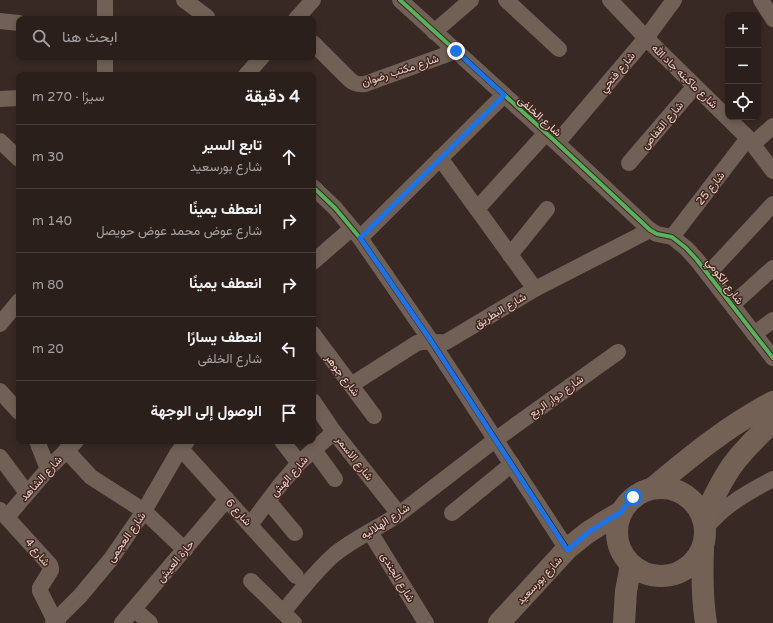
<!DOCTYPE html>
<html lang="ar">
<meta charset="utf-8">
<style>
:root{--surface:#2b1f1b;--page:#372c28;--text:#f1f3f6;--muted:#a6a2a3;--line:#473d3a}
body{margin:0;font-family:"Varela Round",Vazirmatn,sans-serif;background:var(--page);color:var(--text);direction:rtl}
.controls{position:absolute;right:12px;top:12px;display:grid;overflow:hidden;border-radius:8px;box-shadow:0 2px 6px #0003}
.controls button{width:36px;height:36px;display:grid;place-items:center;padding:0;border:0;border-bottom:1px solid var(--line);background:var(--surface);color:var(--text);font:20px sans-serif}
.stop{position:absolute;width:12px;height:12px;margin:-9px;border:3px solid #1a73e8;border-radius:50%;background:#fff}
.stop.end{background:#1a73e8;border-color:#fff;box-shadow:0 1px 4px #0008}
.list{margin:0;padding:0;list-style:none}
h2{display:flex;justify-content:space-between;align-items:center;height:52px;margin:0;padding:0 16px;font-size:17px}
h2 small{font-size:13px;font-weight:400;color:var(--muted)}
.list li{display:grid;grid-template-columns:26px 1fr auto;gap:12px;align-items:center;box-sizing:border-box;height:64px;padding:0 16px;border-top:1px solid var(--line)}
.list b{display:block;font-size:15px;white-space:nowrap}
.list p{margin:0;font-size:13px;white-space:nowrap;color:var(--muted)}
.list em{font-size:13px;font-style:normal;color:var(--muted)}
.icon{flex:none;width:22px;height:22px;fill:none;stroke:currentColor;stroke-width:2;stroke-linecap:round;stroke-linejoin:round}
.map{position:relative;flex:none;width:773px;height:623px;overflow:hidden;direction:ltr}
.search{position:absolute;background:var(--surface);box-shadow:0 2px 6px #0003;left:16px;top:16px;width:300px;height:44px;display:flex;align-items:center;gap:10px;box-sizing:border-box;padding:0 14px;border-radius:8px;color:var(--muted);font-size:15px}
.panel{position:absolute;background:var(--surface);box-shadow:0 2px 6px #0003;left:16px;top:72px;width:300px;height:372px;border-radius:8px;direction:rtl}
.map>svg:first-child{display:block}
</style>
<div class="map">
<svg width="773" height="623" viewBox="0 0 773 623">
<rect width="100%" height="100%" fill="#392924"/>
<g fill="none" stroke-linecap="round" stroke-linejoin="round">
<!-- street -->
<g stroke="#706056" stroke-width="16">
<polyline points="184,0 207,17"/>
<polyline points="400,0 557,143 650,230 657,234 672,237 686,248 697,260 773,358"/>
<polyline points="506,0 559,49"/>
<polyline points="610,0 646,38 748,138 773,171"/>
<polyline points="761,0 773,19"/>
<polyline points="105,19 105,0"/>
<polyline points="296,19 313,0"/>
<polyline points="0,21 19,23"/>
<polyline points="434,32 471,0"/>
<path d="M313 43 349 79C354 84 358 85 365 84L456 51"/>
<polyline points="105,75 105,57"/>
<polyline points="246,75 262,57"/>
<polyline points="0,99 19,98"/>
<polyline points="0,141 19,159"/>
<polyline points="557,143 646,38 674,0"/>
<polyline points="753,144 773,126"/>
<polyline points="440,158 535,289"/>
<polyline points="629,163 695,86"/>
<polyline points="313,187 335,208 360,238 431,341 567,549"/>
<polyline points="477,209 546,133"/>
<polyline points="672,237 748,138"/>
<polyline points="360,238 504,95"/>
<polyline points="510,255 547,209"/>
<polyline points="313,262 351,229"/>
<polyline points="708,274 773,204"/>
<polyline points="732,305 773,268"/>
<polyline points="0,324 19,301"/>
<polyline points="313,334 374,416"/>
<polyline points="754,334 773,320"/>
<path d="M351 385 417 343C427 340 436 343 446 342L535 289 650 230"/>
<polyline points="0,391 19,412"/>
<polyline points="313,401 334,432 399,514"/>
<polyline points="37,441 48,469"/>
<polyline points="282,441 299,463"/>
<polyline points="181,449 296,576"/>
<polyline points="66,450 91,477 144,511 185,550"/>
<polyline points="314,450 335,479"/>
<polyline points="0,457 27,493"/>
<polyline points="268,501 295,533"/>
<polyline points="0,510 50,565 51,568 51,570 40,588 40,591 55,621 58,623"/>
<polyline points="452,513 512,464"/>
<polyline points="7,517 48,469 76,441"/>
<polyline points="250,525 280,485 299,463 334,432"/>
<path d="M705 528C714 519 723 509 734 502 746 493 760 486 773 479"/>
<polyline points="370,532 426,623"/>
<polyline points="251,581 294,623"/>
<polyline points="134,609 150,623"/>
<path d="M283 612C300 592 316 570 335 554 355 538 378 528 399 514L495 440 618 352"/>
<polyline points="53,623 80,596 111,559 144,511 177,454 187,441"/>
<polyline points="122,623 227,499"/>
</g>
<!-- secondary -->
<g stroke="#746156" stroke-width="22">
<circle cx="661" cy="532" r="44"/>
<path d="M653 488C691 456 729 425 773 402"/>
<path d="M704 518C713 499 721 480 734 463 745 448 759 435 773 422"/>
<path d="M703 549C702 574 702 598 706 623"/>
<polyline points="499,623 567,549 587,533 604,522 621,512"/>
<polyline points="624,623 626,591 631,565"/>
</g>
<defs>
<g id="cycleway">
<polyline points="400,0 557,143 650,230 657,234 672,237 686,248 697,260 773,358"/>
<polyline points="313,187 335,208 360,238 431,341 567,549"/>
</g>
</defs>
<!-- cycleway casing -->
<use href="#cycleway" stroke="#41241c" stroke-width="6"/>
<!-- cycleway -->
<use href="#cycleway" stroke="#56b35d" stroke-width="4"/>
</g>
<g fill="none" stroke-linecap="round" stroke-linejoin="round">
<!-- route -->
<polyline stroke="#1a73e8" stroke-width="5" points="456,51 504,95 360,238 431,341 567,550 587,533 604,522 621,512 626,504 633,497"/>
</g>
<g text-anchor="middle" stroke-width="3" stroke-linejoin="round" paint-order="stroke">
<!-- street labels -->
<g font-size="11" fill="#ebd7d1" stroke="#41241c">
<text transform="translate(400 70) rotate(-18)" y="4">شارع مكتب رضوان</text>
<text transform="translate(617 72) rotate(-50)" y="4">شارع فتحي</text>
<text transform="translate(685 76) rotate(44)" y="4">شارع ماكينه جاد الله</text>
<text transform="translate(540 116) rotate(42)" y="4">شارع الخلفى</text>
<text transform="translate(662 125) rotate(-50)" y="4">شارع القفاص</text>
<text transform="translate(710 188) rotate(-52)" y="4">شارع 25</text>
<text transform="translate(725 281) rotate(53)" y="4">شارع الكومي</text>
<text transform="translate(500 310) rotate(-31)" y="4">شارع البطريق</text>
<text transform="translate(343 375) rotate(53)" y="4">شارع جوهر</text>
<text transform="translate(556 396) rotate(-36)" y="4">شارع دوار الربع</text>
<text transform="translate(355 458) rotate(52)" y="4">شارع الاسمر</text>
<text transform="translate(289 476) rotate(-48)" y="4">شارع الهش</text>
<text transform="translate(41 478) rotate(-48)" y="4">شارع الشاهد</text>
<text transform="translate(239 512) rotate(48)" y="4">شارع 6</text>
<text transform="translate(385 521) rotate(-33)" y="4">شارع الهلاليه</text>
<text transform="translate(126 537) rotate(-55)" y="4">شارع العجمى</text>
<text transform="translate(38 552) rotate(50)" y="4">شارع 4</text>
<text transform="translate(175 561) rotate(-50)" y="4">حارة العيش</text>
<text transform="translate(398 577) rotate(59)" y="4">شارع الجندى</text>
<text transform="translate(539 580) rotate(-47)" y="4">شارع بورسعيد</text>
</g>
</g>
</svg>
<div class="controls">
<button>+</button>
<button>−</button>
<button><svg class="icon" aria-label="locate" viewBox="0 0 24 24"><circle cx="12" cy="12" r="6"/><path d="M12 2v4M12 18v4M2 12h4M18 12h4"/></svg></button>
</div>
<div class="stop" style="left:633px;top:497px"></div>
<div class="stop end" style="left:456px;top:51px"></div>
<div class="search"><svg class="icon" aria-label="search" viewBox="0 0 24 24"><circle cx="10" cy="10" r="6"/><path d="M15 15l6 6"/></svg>ابحث هنا</div>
<section class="panel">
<h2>4 دقيقة<small>سيرًا · 270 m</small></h2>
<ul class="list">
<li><svg class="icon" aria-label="ahead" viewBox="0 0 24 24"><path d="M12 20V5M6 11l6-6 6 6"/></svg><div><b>تابع السير</b><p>شارع بورسعيد</p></div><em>30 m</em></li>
<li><svg class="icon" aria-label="right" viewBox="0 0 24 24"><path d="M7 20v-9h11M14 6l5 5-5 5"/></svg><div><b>انعطف يمينًا</b><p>شارع عوض محمد عوض حويصل</p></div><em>140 m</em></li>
<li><svg class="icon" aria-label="right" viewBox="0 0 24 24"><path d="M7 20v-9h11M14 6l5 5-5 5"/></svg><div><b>انعطف يمينًا</b></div><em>80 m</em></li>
<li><svg class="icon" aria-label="left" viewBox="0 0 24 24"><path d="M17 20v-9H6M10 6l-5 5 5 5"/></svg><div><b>انعطف يسارًا</b><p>شارع الخلفى</p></div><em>20 m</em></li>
<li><svg class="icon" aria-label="arrive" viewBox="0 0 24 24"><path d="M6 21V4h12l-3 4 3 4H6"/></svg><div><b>الوصول إلى الوجهة</b></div></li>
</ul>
</section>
</div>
